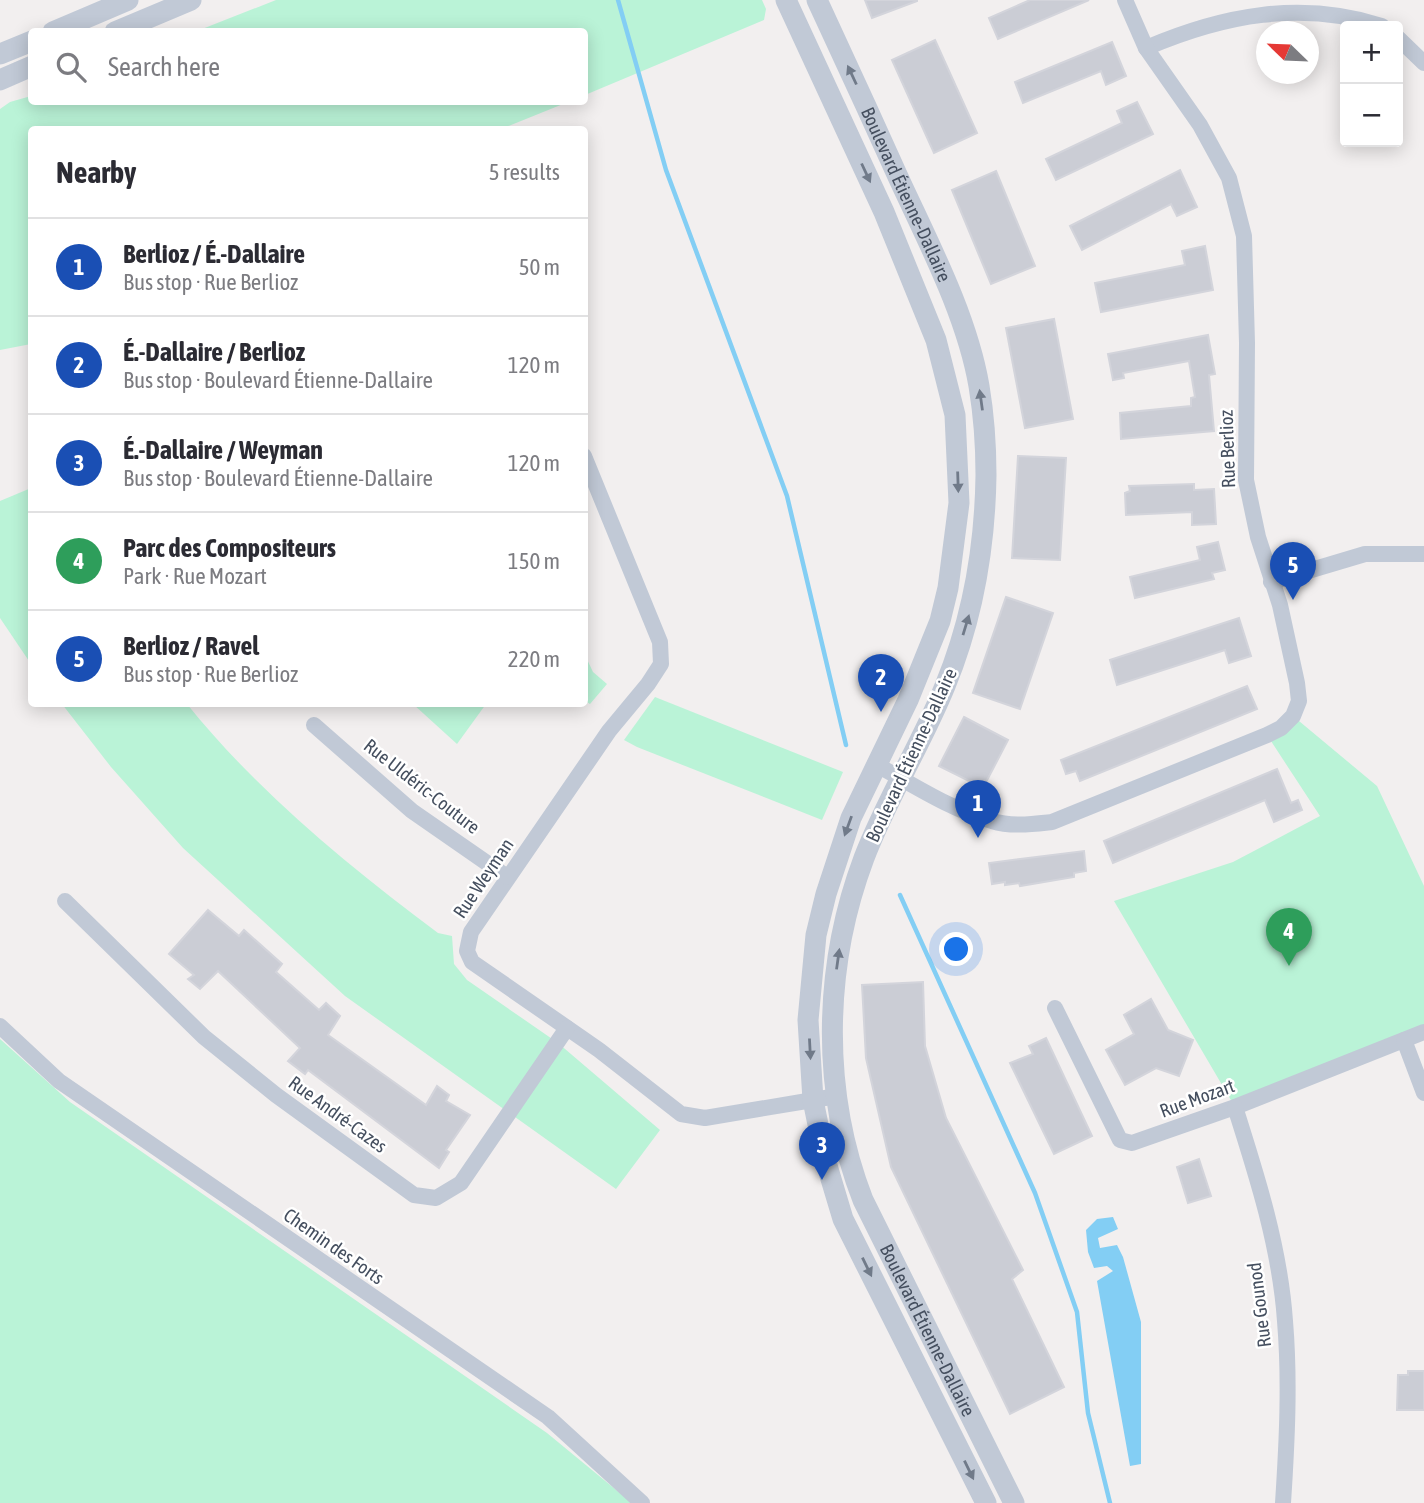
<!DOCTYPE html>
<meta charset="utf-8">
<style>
:root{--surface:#fff;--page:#f7f7f7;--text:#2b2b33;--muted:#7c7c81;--line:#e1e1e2;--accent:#0851f3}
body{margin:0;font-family:"Asap Condensed",sans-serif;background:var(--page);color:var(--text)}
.controls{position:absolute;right:21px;top:21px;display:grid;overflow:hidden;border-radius:7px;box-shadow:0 4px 18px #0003}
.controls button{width:63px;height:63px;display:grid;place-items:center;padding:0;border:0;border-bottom:2px solid var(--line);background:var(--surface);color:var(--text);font:35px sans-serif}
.compass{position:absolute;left:1256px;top:21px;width:63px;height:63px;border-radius:50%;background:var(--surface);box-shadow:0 4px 18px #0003;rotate:293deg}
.you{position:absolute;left:957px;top:950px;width:24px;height:24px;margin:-18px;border:5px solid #fff;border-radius:50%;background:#1a73e8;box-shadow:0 0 0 10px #1a73e833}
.badge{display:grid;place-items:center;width:46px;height:46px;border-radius:50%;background:var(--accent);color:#fff;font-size:23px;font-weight:700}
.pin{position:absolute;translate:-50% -58px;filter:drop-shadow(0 2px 4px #0008)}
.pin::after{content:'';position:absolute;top:37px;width:24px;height:21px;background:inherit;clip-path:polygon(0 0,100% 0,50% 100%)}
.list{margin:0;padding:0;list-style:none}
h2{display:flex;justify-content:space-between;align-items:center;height:91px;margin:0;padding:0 28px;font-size:30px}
h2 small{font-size:23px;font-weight:400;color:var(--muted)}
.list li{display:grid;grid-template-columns:46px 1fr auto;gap:21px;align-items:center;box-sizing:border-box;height:98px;padding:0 28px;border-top:2px solid var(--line)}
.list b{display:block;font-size:26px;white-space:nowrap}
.list p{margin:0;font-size:23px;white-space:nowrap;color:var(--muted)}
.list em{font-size:23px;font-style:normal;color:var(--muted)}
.icon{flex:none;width:38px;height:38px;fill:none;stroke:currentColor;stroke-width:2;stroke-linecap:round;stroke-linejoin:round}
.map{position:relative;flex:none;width:1424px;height:1503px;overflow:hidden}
.search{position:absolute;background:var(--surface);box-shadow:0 4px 18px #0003;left:28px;top:28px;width:560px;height:77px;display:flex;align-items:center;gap:18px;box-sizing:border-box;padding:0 24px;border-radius:7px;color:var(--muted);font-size:26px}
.panel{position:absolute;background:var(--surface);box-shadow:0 4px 18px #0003;left:28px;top:126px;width:560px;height:581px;border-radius:7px}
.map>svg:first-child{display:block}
</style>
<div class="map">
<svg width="1424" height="1503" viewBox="0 0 1424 1503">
<rect width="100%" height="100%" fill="#f2efef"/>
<!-- green -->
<g fill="#baf3d7">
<polygon points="276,0 762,0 766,9 764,20 585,95 584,32 197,31"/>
<polygon points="31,96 32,102 568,102 501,129 32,130 31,344 0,350 0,109 10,102"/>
<polygon points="31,488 31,664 0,618 0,501"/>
<polygon points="584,653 593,672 607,684 590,704 585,701"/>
<polygon points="655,697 843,772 822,820 637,747 624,740"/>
<path d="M62 704H187C258 792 348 866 438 933L452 936 454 964 467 980 558 1043 660 1130 616 1189 345 996 183 848 111 767Z"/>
<polygon points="413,704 486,704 457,744"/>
<polygon points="1293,716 1377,786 1424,886 1424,1032 1235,1107 1114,901 1233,862 1320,816 1267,735"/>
<polygon points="0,1039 70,1102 547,1433 632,1503 0,1503"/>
</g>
<!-- water -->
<polygon fill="#83cef4" points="1113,1217 1118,1229 1098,1238 1100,1248 1117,1245 1123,1257 1141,1322 1141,1464 1130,1466 1097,1281 1113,1271 1107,1266 1094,1268 1088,1252 1086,1230 1097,1219"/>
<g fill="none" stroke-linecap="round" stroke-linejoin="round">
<!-- stream -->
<g stroke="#83cef4" stroke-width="4.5">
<polyline points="618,0 666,170 787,496 846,745"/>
<polyline points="900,895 1035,1193 1077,1312 1088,1413 1110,1503"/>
</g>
</g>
<!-- building -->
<g fill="#cbcdd5" stroke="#d3d4db" stroke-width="2">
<polygon points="865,0 917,0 917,1 872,18"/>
<polygon points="1030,0 1089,0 998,39 989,18"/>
<polygon points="935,40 977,133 934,153 892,60"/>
<polygon points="1112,42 1126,76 1106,85 1101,71 1023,103 1015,82"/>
<polygon points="1137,102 1153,134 1056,180 1046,159 1122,123 1117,111"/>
<polygon points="1180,170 1197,207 1177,216 1171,204 1082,250 1070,226"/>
<polygon points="996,171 1035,266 991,284 952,190"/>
<polygon points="1205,246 1213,290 1101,312 1095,283 1185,265 1182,251"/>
<polygon points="1054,319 1073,419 1025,428 1006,328"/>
<polygon points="1208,335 1215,374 1209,375 1214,431 1121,439 1120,413 1191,406 1191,398 1195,397 1189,361 1123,373 1124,378 1113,380 1108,354"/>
<polygon points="1018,456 1066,458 1060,560 1012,558"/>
<polygon points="1194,484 1194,490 1214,489 1216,524 1192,525 1192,512 1126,515 1125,493 1130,491 1129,486"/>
<polygon points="1218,542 1225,570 1212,573 1214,579 1135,598 1130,577 1200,560 1197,547"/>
<polygon points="1006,597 1053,613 1020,709 973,693"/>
<polygon points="1239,618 1251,656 1229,663 1225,650 1117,685 1110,660"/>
<polygon points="1247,686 1257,709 1080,781 1076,771 1066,774 1061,760"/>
<polygon points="964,717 1008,740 983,788 939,766"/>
<polygon points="1277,769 1291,803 1298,800 1302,810 1274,822 1265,800 1113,863 1104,841"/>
<polygon points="1084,851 1086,871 1074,873 1074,877 1020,886 1019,883 1005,885 1005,882 992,884 989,863"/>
<polygon points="208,910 239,936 244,930 282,964 276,972 319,1010 326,1003 340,1016 328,1035 426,1105 437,1086 449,1095 446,1101 470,1115 446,1150 449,1152 439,1168 308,1070 305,1074 288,1061 300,1048 218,971 200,989 188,979 194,975 169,954"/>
<polygon points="923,982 925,1046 946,1118 1023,1270 1012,1279 1064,1387 1010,1414 891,1167 866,1058 862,985"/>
<polygon points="1151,999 1168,1030 1193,1040 1179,1076 1156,1068 1125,1085 1106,1050 1134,1034 1124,1015"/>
<polygon points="1046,1038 1092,1136 1054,1154 1010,1063 1033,1054 1029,1046"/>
<polygon points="1199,1159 1211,1196 1188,1203 1177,1167"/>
<polygon points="1408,1371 1424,1371 1424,1410 1397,1410 1398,1375 1408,1375"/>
</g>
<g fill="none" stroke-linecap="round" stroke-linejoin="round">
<!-- minor -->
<g stroke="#c1c9d6" stroke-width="16">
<polyline points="1398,38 1424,63"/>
<path d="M1146 48C1223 15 1301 0 1382 26"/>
<polyline points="584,456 660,642 661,664 648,684 609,731 471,932 467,951 472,962 599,1050 681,1114 705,1118 837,1096"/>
<polyline points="1271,582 1365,554 1424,554"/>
<polyline points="314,725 412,811 507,877"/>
<path d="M875 764C912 784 951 810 992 821 1011 827 1033 824 1052 822L1267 735 1281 728 1293 716 1299 701 1297 683 1280 605 1258 537 1246 480 1247 343 1244 236 1229 178 1200 125 1146 48 1125 0"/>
<polyline points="65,901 204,1037 276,1095 414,1195 436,1198 461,1183 567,1028"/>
<polyline points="1055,1008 1120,1140 1132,1143 1235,1107 1424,1032"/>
<polyline points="0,1026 59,1081 548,1417 642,1503"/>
<polyline points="1404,1040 1424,1093"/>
<path d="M1235 1107C1257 1176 1280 1248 1285 1321 1290 1381 1287 1442 1283 1503"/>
</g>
<!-- tertiary -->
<g stroke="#c1c9d6" stroke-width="21">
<polyline points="786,0 884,212 936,340 955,415 959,503 948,588 940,621 908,700 851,818 826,894 816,935 808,1020 813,1100 825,1159 843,1219 986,1503"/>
<path id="s1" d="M817 0C845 60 872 119 899 179 929 244 967 316 979 386 984 416 986 445 986 475 985 548 973 618 945 686 921 745 887 798 864 858 823 967 821 1092 863 1200L1014 1503"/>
<polyline points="53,32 128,0"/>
<polyline points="115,32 191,0"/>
<polyline points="0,54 32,41"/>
<polyline points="0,80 32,66"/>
</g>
</g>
<!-- one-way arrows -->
<defs><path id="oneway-solid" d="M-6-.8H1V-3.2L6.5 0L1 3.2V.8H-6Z" transform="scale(1.75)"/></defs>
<g fill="#707a89">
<use href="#oneway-solid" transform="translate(852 75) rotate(-115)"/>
<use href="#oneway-solid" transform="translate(866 173) rotate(65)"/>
<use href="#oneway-solid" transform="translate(981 400) rotate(-98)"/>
<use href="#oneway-solid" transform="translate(958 482) rotate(88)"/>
<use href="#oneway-solid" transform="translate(966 625) rotate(-73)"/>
<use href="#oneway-solid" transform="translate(848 826) rotate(110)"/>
<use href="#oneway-solid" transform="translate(838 959) rotate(-82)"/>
<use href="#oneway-solid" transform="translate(810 1049) rotate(87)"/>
<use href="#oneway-solid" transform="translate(867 1267) rotate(64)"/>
<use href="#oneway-solid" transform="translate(969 1470) rotate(64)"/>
</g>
<g text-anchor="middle" stroke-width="5" stroke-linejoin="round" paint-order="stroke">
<!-- street labels -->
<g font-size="19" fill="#454f5f" stroke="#fff">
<text dy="7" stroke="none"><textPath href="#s1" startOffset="214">Boulevard Étienne-Dallaire</textPath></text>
<text transform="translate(1227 449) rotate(-92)" y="7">Rue Berlioz</text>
<text transform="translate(911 755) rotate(-65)" y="7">Boulevard Étienne-Dallaire</text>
<text transform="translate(422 786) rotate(38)" y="7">Rue Uldéric-Couture</text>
<text transform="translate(483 878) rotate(-56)" y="7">Rue Weyman</text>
<text transform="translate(1197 1098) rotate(-20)" y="7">Rue Mozart</text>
<text transform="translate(338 1114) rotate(36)" y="7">Rue André-Cazes</text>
<text transform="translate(334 1246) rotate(35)" y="7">Chemin des Forts</text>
<text transform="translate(1259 1305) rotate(-97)" y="7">Rue Gounod</text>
<text dy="7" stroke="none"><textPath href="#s1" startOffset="1410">Boulevard Étienne-Dallaire</textPath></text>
</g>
</g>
</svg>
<div class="controls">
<button>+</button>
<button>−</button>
</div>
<svg class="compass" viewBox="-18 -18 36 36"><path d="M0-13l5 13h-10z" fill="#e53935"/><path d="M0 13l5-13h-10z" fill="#7c7c81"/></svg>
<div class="you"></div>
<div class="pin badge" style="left:978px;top:838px;background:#1a4fb4">1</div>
<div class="pin badge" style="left:881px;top:712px;background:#1a4fb4">2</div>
<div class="pin badge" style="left:822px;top:1180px;background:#1a4fb4">3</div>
<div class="pin badge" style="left:1289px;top:966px;background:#2e9e5b">4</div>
<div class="pin badge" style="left:1293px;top:600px;background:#1a4fb4">5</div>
<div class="search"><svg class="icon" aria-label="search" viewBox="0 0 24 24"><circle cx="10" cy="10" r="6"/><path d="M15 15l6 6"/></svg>Search here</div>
<section class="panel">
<h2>Nearby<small>5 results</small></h2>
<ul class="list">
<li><span class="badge" style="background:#1a4fb4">1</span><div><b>Berlioz / É.-Dallaire</b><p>Bus stop · Rue Berlioz</p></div><em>50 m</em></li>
<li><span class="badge" style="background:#1a4fb4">2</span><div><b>É.-Dallaire / Berlioz</b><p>Bus stop · Boulevard Étienne-Dallaire</p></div><em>120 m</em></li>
<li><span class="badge" style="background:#1a4fb4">3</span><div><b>É.-Dallaire / Weyman</b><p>Bus stop · Boulevard Étienne-Dallaire</p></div><em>120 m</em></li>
<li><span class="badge" style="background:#2e9e5b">4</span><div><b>Parc des Compositeurs</b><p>Park · Rue Mozart</p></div><em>150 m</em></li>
<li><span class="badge" style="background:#1a4fb4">5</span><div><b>Berlioz / Ravel</b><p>Bus stop · Rue Berlioz</p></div><em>220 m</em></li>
</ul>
</section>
</div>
